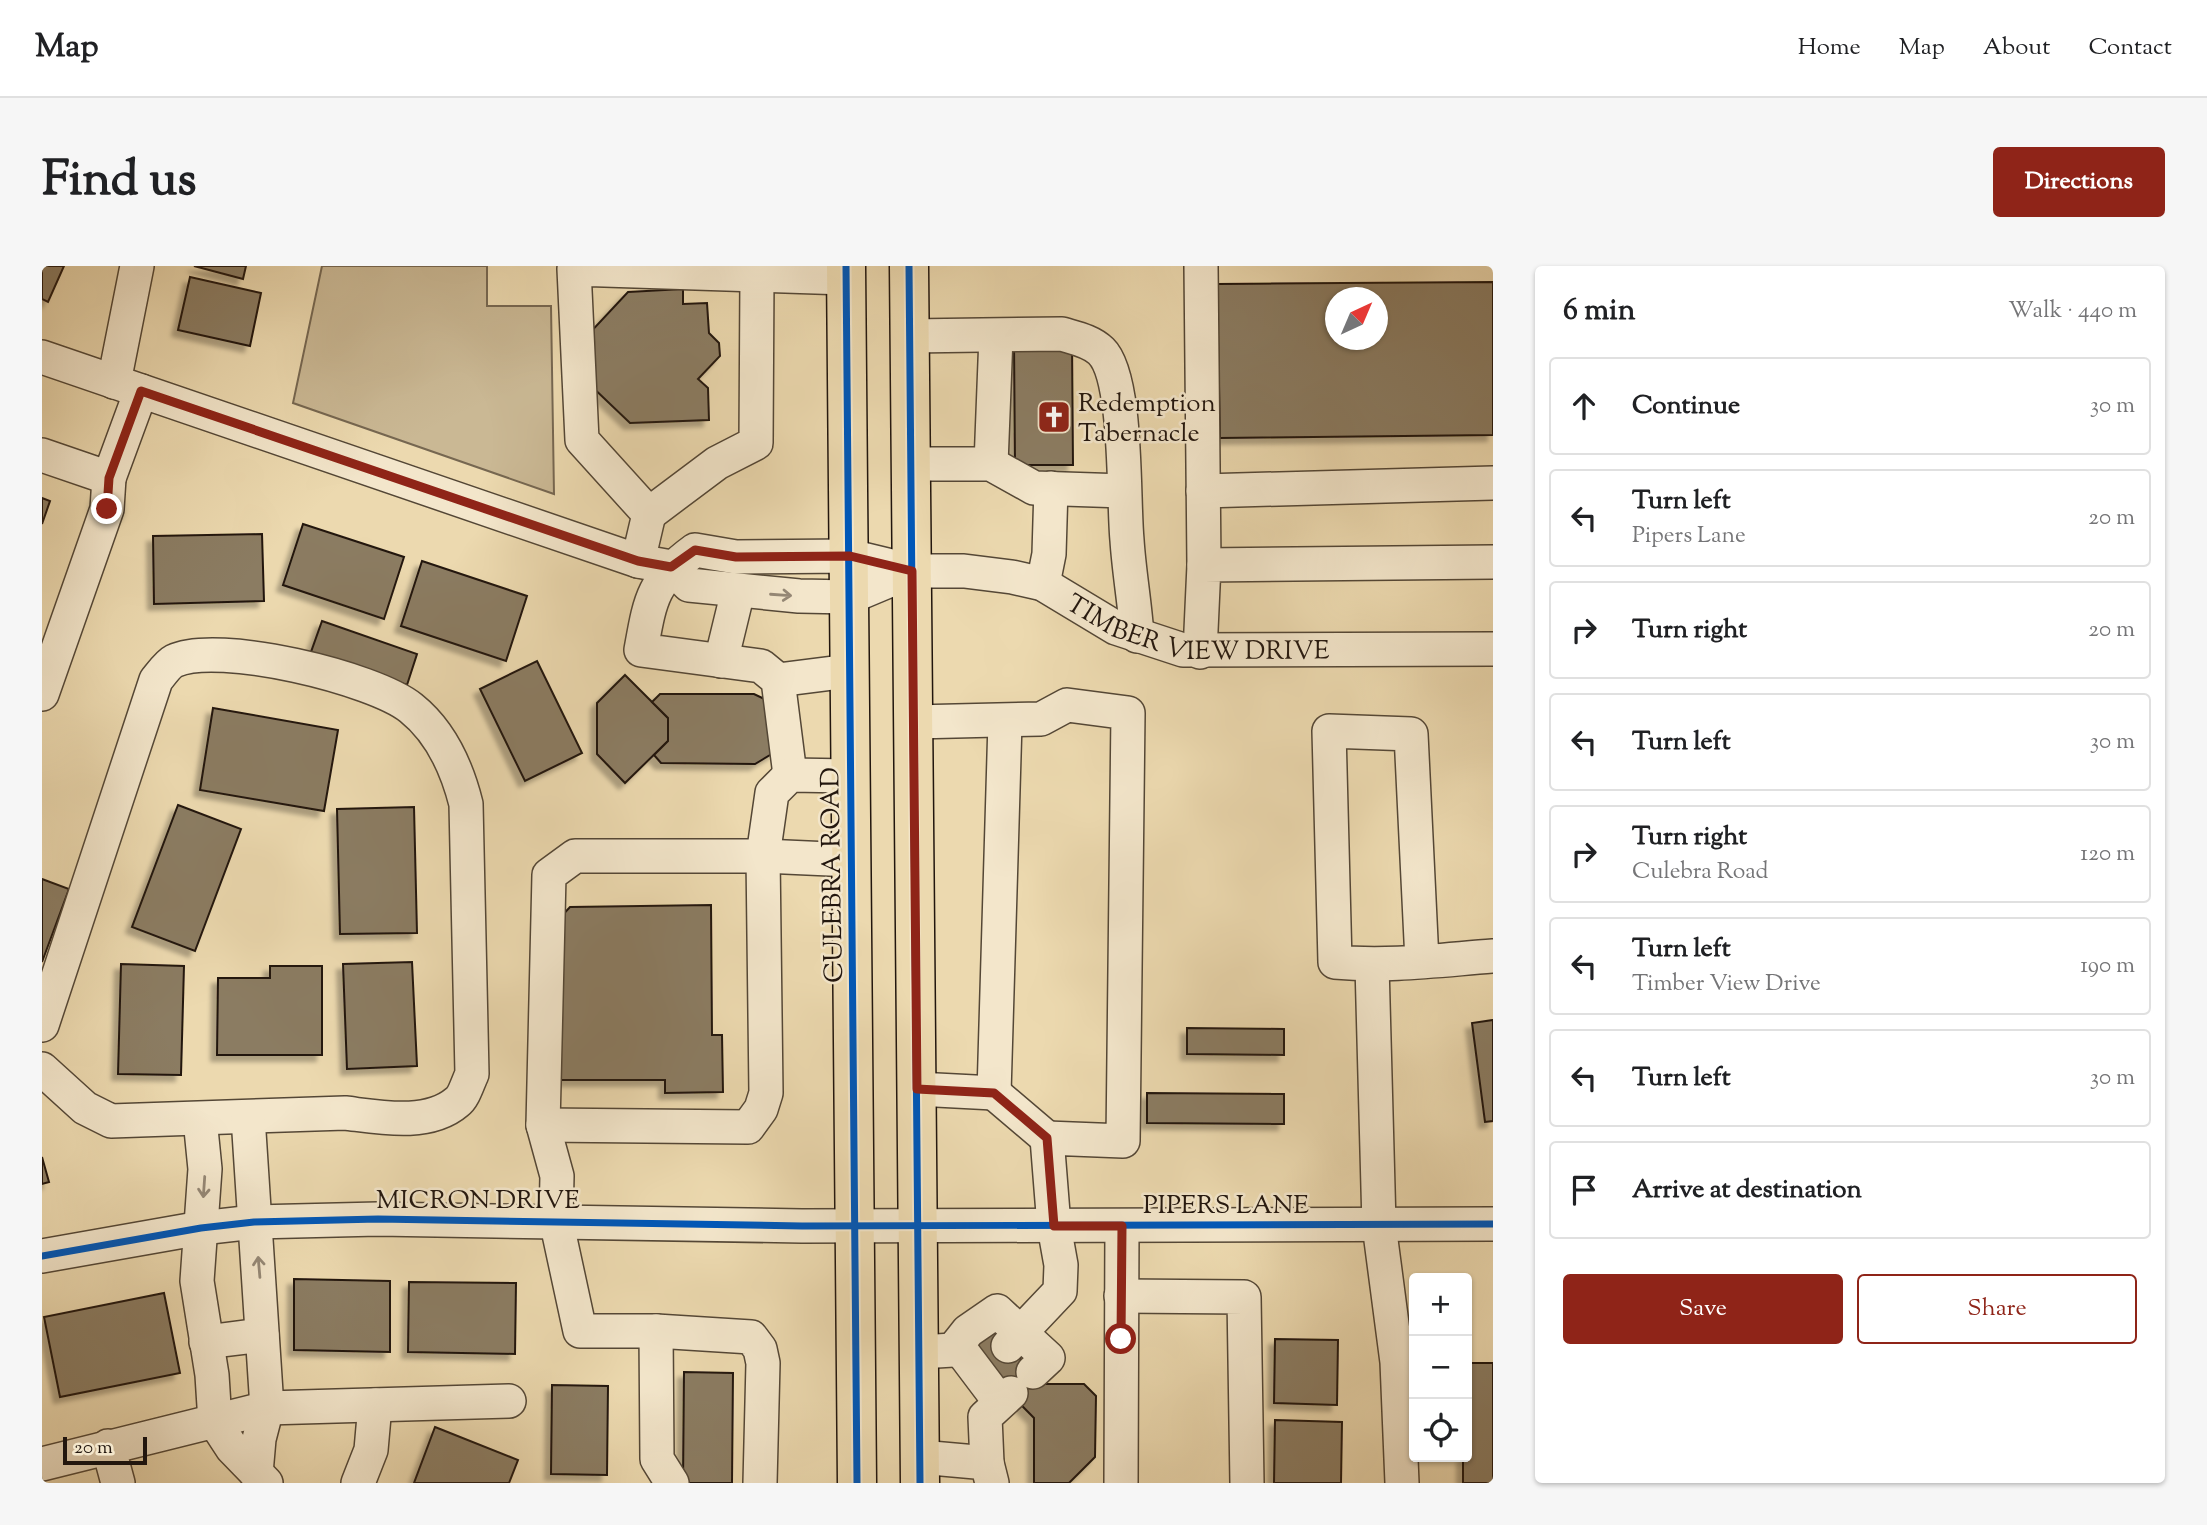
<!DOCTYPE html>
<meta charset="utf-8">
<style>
:root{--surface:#fff;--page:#f6f6f6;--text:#202124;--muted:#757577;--line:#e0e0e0;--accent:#8f2418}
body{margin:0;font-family:"Sorts Mill Goudy",serif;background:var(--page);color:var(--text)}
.controls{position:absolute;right:21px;bottom:21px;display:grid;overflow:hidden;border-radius:7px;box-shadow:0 2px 5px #0004}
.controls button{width:63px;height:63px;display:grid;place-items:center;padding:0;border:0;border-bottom:2px solid var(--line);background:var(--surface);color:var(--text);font:35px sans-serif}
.compass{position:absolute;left:1283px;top:21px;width:63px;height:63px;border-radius:50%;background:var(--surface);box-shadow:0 2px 5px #0004;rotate:44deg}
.scale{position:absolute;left:21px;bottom:18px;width:84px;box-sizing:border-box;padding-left:7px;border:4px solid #22160e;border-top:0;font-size:19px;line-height:24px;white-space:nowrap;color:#22160e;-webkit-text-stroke:5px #f3e6cb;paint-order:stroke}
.stop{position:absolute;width:21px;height:21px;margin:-16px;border:5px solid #8f2418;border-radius:50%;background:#fff}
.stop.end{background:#8f2418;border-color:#fff;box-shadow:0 2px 7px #0008}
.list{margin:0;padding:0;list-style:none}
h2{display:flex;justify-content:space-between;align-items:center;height:91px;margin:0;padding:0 28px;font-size:30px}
h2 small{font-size:23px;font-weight:400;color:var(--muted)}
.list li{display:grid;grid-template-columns:46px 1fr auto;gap:21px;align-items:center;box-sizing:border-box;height:98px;margin:0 14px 14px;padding:0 14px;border:2px solid var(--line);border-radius:7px}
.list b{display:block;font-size:26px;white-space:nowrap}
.list p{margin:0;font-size:23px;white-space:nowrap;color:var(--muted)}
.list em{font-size:23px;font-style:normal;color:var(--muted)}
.actions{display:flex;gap:14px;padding:21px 28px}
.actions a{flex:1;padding:16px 0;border:2px solid var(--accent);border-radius:7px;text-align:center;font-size:24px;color:var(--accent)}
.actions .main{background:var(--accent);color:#fff}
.icon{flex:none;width:38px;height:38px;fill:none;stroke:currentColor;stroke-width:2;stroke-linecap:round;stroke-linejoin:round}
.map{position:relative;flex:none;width:1451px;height:1217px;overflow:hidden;border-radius:7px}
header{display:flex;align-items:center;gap:42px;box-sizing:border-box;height:98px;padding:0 35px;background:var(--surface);border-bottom:2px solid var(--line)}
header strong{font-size:33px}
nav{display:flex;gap:38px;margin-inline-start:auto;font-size:24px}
.intro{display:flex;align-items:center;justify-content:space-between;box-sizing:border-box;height:168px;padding:0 42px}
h1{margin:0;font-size:49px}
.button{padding:18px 32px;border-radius:7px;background:var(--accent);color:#fff;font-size:24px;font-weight:700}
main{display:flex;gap:42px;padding:0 42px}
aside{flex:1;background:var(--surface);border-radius:7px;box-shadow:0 2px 5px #0004}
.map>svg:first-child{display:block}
</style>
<header>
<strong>Map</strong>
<nav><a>Home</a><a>Map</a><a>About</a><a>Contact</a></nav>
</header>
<div class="intro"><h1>Find us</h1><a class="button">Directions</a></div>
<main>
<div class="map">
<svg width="1451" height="1217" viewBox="0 0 1451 1217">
<defs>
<filter id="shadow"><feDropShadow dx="-6" dy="6" stdDeviation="2" flood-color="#0004"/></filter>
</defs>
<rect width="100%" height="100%" fill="#ecd9af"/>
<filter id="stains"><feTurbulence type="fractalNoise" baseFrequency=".00286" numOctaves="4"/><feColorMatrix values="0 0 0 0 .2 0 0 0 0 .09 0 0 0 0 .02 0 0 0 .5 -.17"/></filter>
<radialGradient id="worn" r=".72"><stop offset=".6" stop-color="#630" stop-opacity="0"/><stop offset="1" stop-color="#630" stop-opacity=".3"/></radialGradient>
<!-- green -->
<polygon fill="#cab894" stroke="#766751" stroke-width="2" points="280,0 445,0 445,40 509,40 512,228 251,137"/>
<!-- building -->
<g fill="#8b7b62" stroke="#22160e" stroke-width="2" fill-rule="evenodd" filter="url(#shadow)">
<polygon points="0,0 22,0 6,36 0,33"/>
<polygon points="152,0 204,0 201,13"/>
<polygon points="148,11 219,27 208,80 136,64"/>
<path d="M1451 16V169L1178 172 1175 18ZM1294 32H1336V74H1294Z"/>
<polygon points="641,23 641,38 665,37 667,67 677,77 678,90 656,113 666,122 667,154 588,157 544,115 542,73 586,26"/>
<polygon points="1030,77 1031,199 973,199 972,78"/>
<polygon points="0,232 8,235 0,258"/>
<polygon points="261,258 362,291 342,353 241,319"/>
<polygon points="220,268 222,335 112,338 111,270"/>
<polygon points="380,295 485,330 464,395 359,360"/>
<polygon points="280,355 375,388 365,419 269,386"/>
<polygon points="495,395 540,487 483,515 438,423"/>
<polygon points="583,409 626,452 626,475 583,517 555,488 555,437"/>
<polygon points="618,428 712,428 733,438 733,486 713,498 619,497 612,489 626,475 626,452 610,436"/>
<polygon points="171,442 296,464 282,545 158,524"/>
<polygon points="136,539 199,563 153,685 90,661"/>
<polygon points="372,541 375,667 298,668 295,543"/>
<polygon points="0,613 27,623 0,696"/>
<polygon points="669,639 670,769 680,769 681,826 623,827 623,814 517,814 515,655 528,641"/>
<polygon points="370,696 375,800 305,803 301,698"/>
<polygon points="79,698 142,700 139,809 76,808"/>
<polygon points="228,700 280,700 280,789 175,789 176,712 228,712"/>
<polygon points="1451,754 1451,855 1443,856 1430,757"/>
<polygon points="1145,762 1242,763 1242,789 1145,788"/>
<polygon points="1105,827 1242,828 1242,858 1105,857"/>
<polygon points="0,891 7,916 0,918"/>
<polygon points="252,1013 348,1015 348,1086 252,1084"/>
<polygon points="367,1016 474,1017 473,1088 366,1086"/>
<polygon points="122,1027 138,1107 18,1131 2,1051"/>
<polygon points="949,1063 1003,1118 1042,1118 1054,1130 1053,1191 1027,1217 992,1217 992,1152 926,1085"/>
<polygon points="1233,1073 1296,1074 1295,1139 1232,1137"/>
<polygon points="1425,1097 1451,1097 1451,1217 1421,1217 1421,1191 1425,1191"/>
<polygon points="642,1106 691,1107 690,1217 641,1217"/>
<polygon points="510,1119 566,1120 565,1209 509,1208"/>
<polygon points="1233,1154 1300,1156 1299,1217 1232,1217"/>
<polygon points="393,1161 476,1194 467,1217 372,1217"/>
</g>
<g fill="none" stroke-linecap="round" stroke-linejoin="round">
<defs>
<g id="minor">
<polyline points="1159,0 1162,299"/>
<path d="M868 70 1020 68C1033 72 1049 75 1059 85 1086 111 1081 234 1085 274 1087 306 1093 338 1095 370"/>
<polyline points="0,91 596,295 629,301 647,319 757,330 808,331 870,305"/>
<polyline points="72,116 95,0"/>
<polyline points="0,189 67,212 99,125"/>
<polyline points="870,198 949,198 992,222 1082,225"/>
<polyline points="949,198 954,70"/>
<polyline points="1161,225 1451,217"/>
<polyline points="607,248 675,197 714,177 715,10"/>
<polyline points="596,295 607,248 540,174 532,3 804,12"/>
<polyline points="1001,318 1007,288 1009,222"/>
<polyline points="1158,386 1162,299 1451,296"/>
<polyline points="679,395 696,325"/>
<polyline points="736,414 807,405"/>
<polyline points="0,428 65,243 67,212"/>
<polyline points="872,456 999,453 1025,439 1086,447 1081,875 1005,872 1012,960 1019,999 1018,1025 966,1080"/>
<path id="s1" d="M748 509 736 414 719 400 599 384C608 334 610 315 653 284L694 291 808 290 870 305H922L970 311 1001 318 1074 362 1141 384 1451 383"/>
<path d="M1380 695 1369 468 1287 465 1293 696C1346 701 1398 694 1451 690"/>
<polyline points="1330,699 1337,959 1355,1096 1360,1217"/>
<path d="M0 759 114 414C119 408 126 398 132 395 176 374 332 412 369 442 399 466 415 502 424 538L430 808C426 816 422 831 415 836 386 861 337 851 303 847L69 855 43 842 0 803"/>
<polyline points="875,823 952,827 963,456"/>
<polyline points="952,827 1005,872"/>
<polyline points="206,851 225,1142 217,1173 214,1207"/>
<polyline points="158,853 163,903 155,1015 170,1109 173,1156 190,1182 224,1217"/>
<polyline points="501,859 706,861 719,843 724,827 721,590 730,527 748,509 809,510"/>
<polyline points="0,990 159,962 212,956 336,953 760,960 1451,958"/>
<polyline points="1079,1030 1202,1031 1205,1217"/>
<polyline points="614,1065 709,1071 718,1083 721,1097 718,1217"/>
<polyline points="164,1076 220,1069"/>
<polyline points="915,1079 958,1136"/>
<polyline points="878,1086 911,1084 926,1065 955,1045 1006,1092 991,1106"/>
<polyline points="66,1180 76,1217"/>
<polyline points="878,1191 945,1197 950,1217"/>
<polyline points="945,1197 943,1151 969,1127"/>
<polyline points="0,1198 225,1142 467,1135"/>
<polyline points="316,1217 329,1184 333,1139"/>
<polyline points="630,1217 615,1193 614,1065 538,1065 514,954 515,910 501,859 507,609 533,590 721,590 810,594"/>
<polyline points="1079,1217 1080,960"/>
</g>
<g id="major">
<polyline points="804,0 815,1217"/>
<polyline points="867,0 878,1217"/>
</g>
</defs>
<!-- minor casing -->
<use href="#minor" stroke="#544736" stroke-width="36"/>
<!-- major casing -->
<use href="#major" stroke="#22160e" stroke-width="41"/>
<!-- minor -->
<use href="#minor" stroke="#f3e6cb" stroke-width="33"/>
<!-- major -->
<use href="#major" stroke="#ecd9af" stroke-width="38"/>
<defs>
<g id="cycleway">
<polyline points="804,0 815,1217"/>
<polyline points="867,0 878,1217"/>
<polyline points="0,990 159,962 212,956 336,953 760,960 1451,958"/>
</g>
</defs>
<!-- cycleway casing -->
<use href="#cycleway" stroke="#f3e6cb" stroke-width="11"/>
<!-- cycleway -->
<use href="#cycleway" stroke="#0057b8" stroke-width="7"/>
</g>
<!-- one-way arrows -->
<defs><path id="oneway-shaft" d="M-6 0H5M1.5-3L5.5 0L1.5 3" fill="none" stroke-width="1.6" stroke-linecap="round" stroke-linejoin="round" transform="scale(1.75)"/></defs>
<g stroke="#958876">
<use href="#oneway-shaft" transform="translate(739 329) rotate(4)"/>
<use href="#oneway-shaft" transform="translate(162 921) rotate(94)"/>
<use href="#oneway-shaft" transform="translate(217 1001) rotate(-95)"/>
</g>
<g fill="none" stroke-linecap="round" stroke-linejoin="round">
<!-- route -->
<polyline stroke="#8f2418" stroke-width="9" points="65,243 67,212 99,125 596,295 629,301 653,284 694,291 808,290 870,305 875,823 952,827 1005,872 1012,960 1080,960 1079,1073"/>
</g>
<!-- icons -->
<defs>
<symbol id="church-square" viewBox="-11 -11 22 22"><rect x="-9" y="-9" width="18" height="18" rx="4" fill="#8f2418" stroke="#f3e6cb"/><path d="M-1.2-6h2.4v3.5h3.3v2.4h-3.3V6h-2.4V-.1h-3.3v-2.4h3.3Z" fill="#fff"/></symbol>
</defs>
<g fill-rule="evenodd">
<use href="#church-square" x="993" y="132" width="38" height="38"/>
</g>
<g text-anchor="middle" stroke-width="5" stroke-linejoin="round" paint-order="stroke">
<!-- poi labels -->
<g font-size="26" fill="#22160e" stroke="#f3e6cb" text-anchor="start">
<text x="1036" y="145">Redemption<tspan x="1036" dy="30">Tabernacle</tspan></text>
</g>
<!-- street labels -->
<g font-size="26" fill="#22160e" stroke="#f3e6cb">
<text dy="9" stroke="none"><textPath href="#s1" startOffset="875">TIMBER VIEW DRIVE</textPath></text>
<text transform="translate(789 609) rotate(-91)" y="9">CULEBRA ROAD</text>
<text x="436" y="942">MICRON DRIVE</text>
<text x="1184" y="947">PIPERS LANE</text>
</g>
</g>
<rect width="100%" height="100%" filter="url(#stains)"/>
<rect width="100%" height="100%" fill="url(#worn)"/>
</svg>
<div class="controls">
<button>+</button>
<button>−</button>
<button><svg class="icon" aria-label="locate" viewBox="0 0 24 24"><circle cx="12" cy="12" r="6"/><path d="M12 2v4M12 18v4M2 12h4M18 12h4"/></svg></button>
</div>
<svg class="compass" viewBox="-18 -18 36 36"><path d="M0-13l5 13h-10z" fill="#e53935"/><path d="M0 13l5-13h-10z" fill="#757577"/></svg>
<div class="scale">20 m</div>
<div class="stop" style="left:1079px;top:1073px"></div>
<div class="stop end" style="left:65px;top:243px"></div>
</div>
<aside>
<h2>6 min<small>Walk · 440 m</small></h2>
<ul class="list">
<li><svg class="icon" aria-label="ahead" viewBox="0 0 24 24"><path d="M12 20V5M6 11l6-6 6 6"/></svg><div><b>Continue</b></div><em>30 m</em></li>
<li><svg class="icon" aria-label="left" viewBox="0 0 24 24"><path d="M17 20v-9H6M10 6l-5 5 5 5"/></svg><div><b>Turn left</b><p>Pipers Lane</p></div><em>20 m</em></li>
<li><svg class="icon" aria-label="right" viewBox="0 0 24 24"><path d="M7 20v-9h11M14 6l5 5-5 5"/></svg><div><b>Turn right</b></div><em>20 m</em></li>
<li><svg class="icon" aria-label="left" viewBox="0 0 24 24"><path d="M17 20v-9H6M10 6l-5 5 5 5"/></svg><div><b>Turn left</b></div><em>30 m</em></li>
<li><svg class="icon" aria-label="right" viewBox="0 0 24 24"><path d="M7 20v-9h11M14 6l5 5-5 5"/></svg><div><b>Turn right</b><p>Culebra Road</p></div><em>120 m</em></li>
<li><svg class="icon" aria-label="left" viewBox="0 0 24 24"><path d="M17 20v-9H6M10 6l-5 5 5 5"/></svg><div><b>Turn left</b><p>Timber View Drive</p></div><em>190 m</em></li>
<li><svg class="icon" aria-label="left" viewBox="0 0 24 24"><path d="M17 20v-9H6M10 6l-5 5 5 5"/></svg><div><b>Turn left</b></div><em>30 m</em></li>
<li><svg class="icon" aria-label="arrive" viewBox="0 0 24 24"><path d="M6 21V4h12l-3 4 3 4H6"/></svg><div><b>Arrive at destination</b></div></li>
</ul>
<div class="actions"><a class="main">Save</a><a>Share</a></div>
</aside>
</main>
